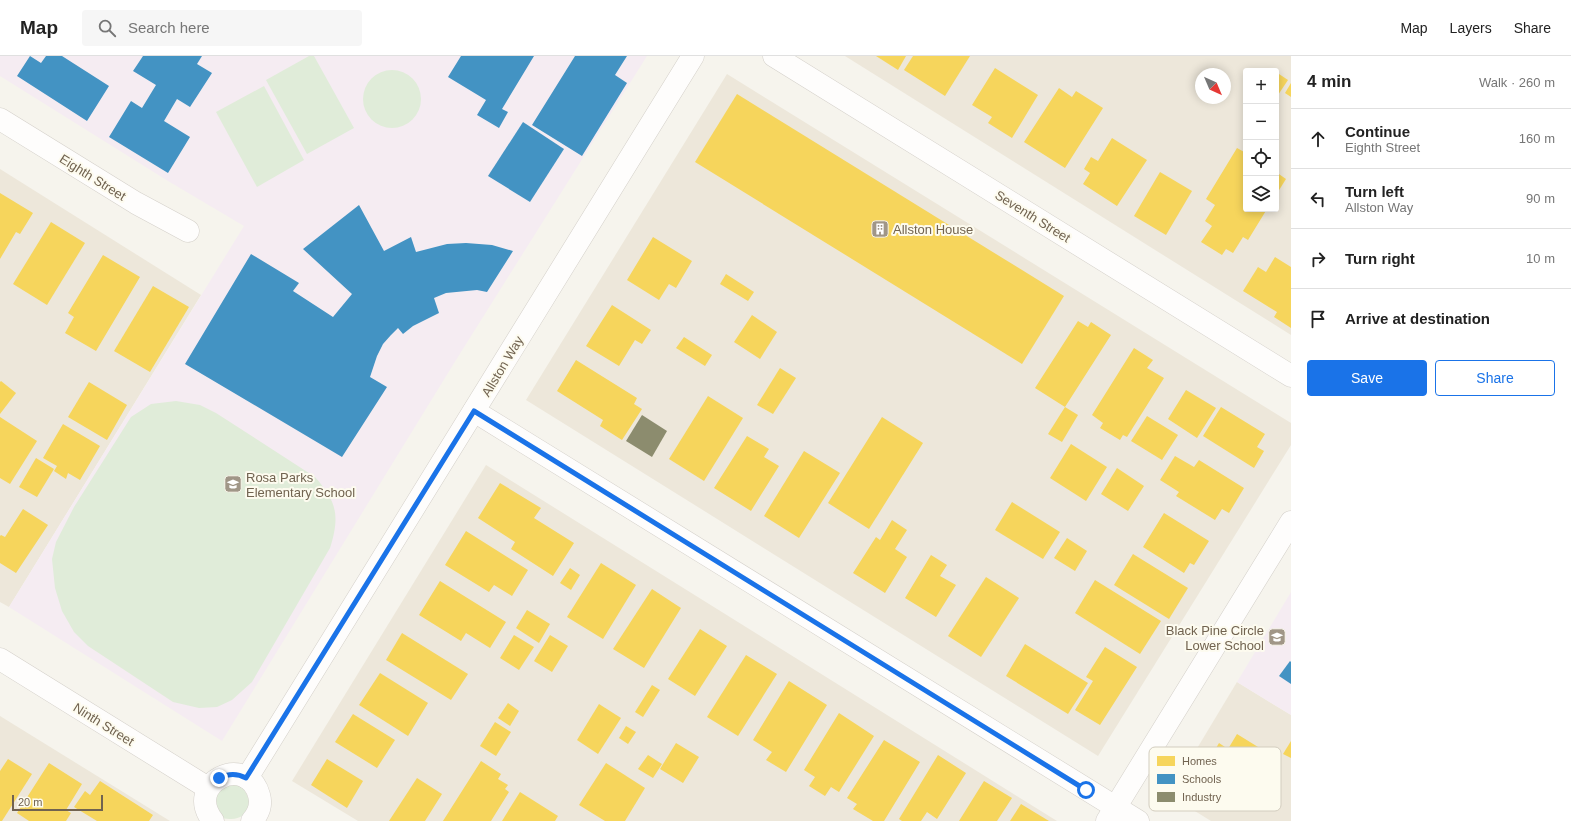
<!DOCTYPE html>
<meta charset="utf-8">
<style>
:root{--surface:#fff;--page:#f6f6f6;--text:#222;--muted:#767676;--line:#e0e0e0;--accent:#1a73e8}
body{margin:0;font-family:Helvetica,sans-serif;background:var(--page);color:var(--text)}
.controls{position:absolute;right:12px;top:12px;display:grid;overflow:hidden;border-radius:4px;box-shadow:0 2px 10px #0003}
.controls button{width:36px;height:36px;display:grid;place-items:center;padding:0;border:0;border-bottom:1px solid var(--line);background:var(--surface);color:var(--text);font:20px sans-serif}
.compass{position:absolute;left:1195px;top:12px;width:36px;height:36px;border-radius:50%;background:var(--surface);box-shadow:0 2px 10px #0003;rotate:136deg}
.scale{position:absolute;left:12px;bottom:10px;width:91px;box-sizing:border-box;padding-left:4px;border:2px solid #716350;border-top:0;font-size:11px;line-height:14px;white-space:nowrap;color:#716350;-webkit-text-stroke:3px #fdfbef;paint-order:stroke}
.stop{position:absolute;width:12px;height:12px;margin:-9px;border:3px solid #1a73e8;border-radius:50%;background:#fff}
.stop.end{background:#1a73e8;border-color:#fff;box-shadow:0 1px 4px #0008}
.list{margin:0;padding:0;list-style:none}
h2{display:flex;justify-content:space-between;align-items:center;height:52px;margin:0;padding:0 16px;font-size:17px}
h2 small{font-size:13px;font-weight:400;color:var(--muted)}
.list li{display:grid;grid-template-columns:26px 1fr auto;gap:12px;align-items:center;box-sizing:border-box;height:60px;padding:0 16px;border-top:1px solid var(--line)}
.list b{display:block;font-size:15px;white-space:nowrap}
.list p{margin:0;font-size:13px;white-space:nowrap;color:var(--muted)}
.list em{font-size:13px;font-style:normal;color:var(--muted)}
.actions{display:flex;gap:8px;padding:12px 16px}
.actions a{flex:1;padding:9px 0;border:1px solid var(--accent);border-radius:4px;text-align:center;font-size:14px;color:var(--accent)}
.actions .main{background:var(--accent);color:#fff}
.icon{flex:none;width:22px;height:22px;fill:none;stroke:currentColor;stroke-width:2;stroke-linecap:round;stroke-linejoin:round}
.map{position:relative;flex:none;width:1291px;height:765px;overflow:hidden}
header{display:flex;align-items:center;gap:24px;box-sizing:border-box;height:56px;padding:0 20px;background:var(--surface);border-bottom:1px solid var(--line)}
header strong{font-size:19px}
nav{display:flex;gap:22px;margin-inline-start:auto;font-size:14px}
.search{width:280px;height:36px;background:var(--page);display:flex;align-items:center;gap:10px;box-sizing:border-box;padding:0 14px;border-radius:4px;color:var(--muted);font-size:15px}
main{display:flex}
aside{flex:1;background:var(--surface)}
.map>svg:first-child{display:block}
</style>
<header>
<strong>Map</strong>
<div class="search"><svg class="icon" aria-label="search" viewBox="0 0 24 24"><circle cx="10" cy="10" r="6"/><path d="M15 15l6 6"/></svg>Search here</div>
<nav><a>Map</a><a>Layers</a><a>Share</a></nav>
</header>
<main>
<div class="map">
<svg width="1291" height="765" viewBox="0 0 1291 765">
<rect width="100%" height="100%" fill="#f6f4ed"/>
<!-- residential -->
<g fill="#ede7da" fill-rule="evenodd">
<path d="M845 0H1291V279ZM1246 15H1276V153H1246ZM1201 18H1225V42H1201Z"/>
<polygon points="727,18 1291,367 1291,389 1098,700 526,344"/>
<polygon points="0,113 201,239 9,551 0,546"/>
<polygon points="486,409 1057,765 358,765 292,725"/>
<polygon points="1237,626 1291,659 1291,765 1211,765 1169,739"/>
<polygon points="0,660 170,765 0,765"/>
</g>
<!-- education -->
<g fill="#f5ecf2">
<polygon points="0,0 647,0 456,304 222,685 9,551 244,170 168,125 0,20"/>
<polygon points="1291,536 1291,659 1237,626"/>
</g>
<!-- green -->
<g fill="#e0ecd9">
<polygon points="309,0 314,0 354,72 307,98 266,24"/>
<circle cx="392" cy="43" r="29"/>
<polygon points="264,30 304,104 257,131 216,56"/>
<path d="M176 345 200 349 216 357 315 421C337 446 340 460 330 492L252 626 232 644 217 651 199 652 173 646 88 590 74 576 62 555 55 532 52 503 56 486 74 451 131 361 151 348Z"/>
<path d="M227 728 243 730 251 749C243 761 239 765 222 762 213 742 209 743 227 728Z"/>
</g>
<!-- homes -->
<g fill="#f6d55c">
<polygon points="876,0 906,0 898,14"/>
<polygon points="913,0 970,0 945,40 904,14"/>
<polygon points="995,12 1038,39 1012,82 988,67 992,61 972,49"/>
<polygon points="1276,16 1288,24 1276,42"/>
<polygon points="1291,27 1291,41 1285,37"/>
<polygon points="1059,32 1072,41 1076,35 1103,52 1065,112 1024,86"/>
<polygon points="737,38 1064,240 1022,308 695,106"/>
<polygon points="1112,82 1147,104 1117,150 1083,128 1090,117 1084,113 1091,101 1098,105"/>
<polygon points="1237,92 1246,97 1246,153 1267,153 1248,184 1243,181 1233,197 1226,193 1222,199 1201,186 1212,170 1205,165 1215,149 1206,143"/>
<polygon points="1160,116 1192,135 1166,179 1134,160"/>
<polygon points="1276,116 1286,123 1276,139"/>
<polygon points="0,137 33,157 20,178 16,176 0,203"/>
<polygon points="51,166 85,187 47,249 13,228"/>
<polygon points="653,181 692,205 676,232 669,228 659,244 627,224"/>
<polygon points="103,199 140,221 96,295 65,277 74,261 68,257"/>
<polygon points="1275,201 1291,211 1291,272 1274,261 1277,256 1243,235 1258,211 1266,216"/>
<polygon points="726,218 754,236 748,245 720,228"/>
<polygon points="153,230 189,251 150,316 114,295"/>
<polygon points="612,249 651,274 642,288 635,284 619,310 586,290"/>
<polygon points="752,259 777,276 760,303 734,286"/>
<polygon points="1078,265 1088,271 1091,266 1111,279 1065,351 1035,332"/>
<polygon points="684,281 712,299 705,310 676,292"/>
<polygon points="1134,292 1153,304 1147,312 1164,322 1127,381 1123,379 1120,384 1100,372 1103,367 1092,359"/>
<polygon points="576,304 637,342 634,348 642,353 622,384 600,370 603,364 557,335"/>
<polygon points="780,312 796,322 773,358 757,349"/>
<polygon points="1,325 16,337 0,358 0,326"/>
<polygon points="89,326 127,349 107,384 68,361"/>
<polygon points="1186,334 1216,352 1197,382 1168,363"/>
<polygon points="708,340 743,362 704,425 669,403"/>
<polygon points="1065,351 1078,359 1062,386 1048,378"/>
<polygon points="1221,351 1265,378 1257,391 1264,395 1254,412 1203,380"/>
<polygon points="1147,360 1178,379 1162,404 1131,385"/>
<polygon points="0,361 37,385 10,428 0,422"/>
<polygon points="882,361 923,387 869,473 828,447"/>
<polygon points="63,368 100,390 80,424 68,417 66,423 54,415 57,410 43,402"/>
<polygon points="747,380 769,393 764,401 779,410 751,455 714,432"/>
<polygon points="1071,388 1107,411 1086,445 1050,422"/>
<polygon points="804,395 840,417 799,482 764,460"/>
<polygon points="1175,400 1194,411 1199,404 1244,432 1229,457 1222,453 1215,464 1176,440 1179,436 1160,424"/>
<polygon points="36,402 54,413 37,441 19,431"/>
<polygon points="1117,412 1144,430 1128,455 1101,438"/>
<polygon points="500,427 541,452 534,462 574,487 553,520 511,493 515,486 478,462"/>
<polygon points="1012,446 1060,476 1043,503 995,474"/>
<polygon points="23,453 48,469 16,517 0,507 0,480 1,479 5,481"/>
<polygon points="1164,457 1209,485 1194,509 1190,507 1184,517 1143,491"/>
<polygon points="892,464 907,474 895,493 907,501 885,537 853,517 876,481 880,484"/>
<polygon points="466,475 528,514 512,540 494,529 489,536 445,509"/>
<polygon points="1067,482 1087,495 1075,515 1054,502"/>
<polygon points="1133,498 1188,532 1169,563 1114,529"/>
<polygon points="931,499 947,509 940,520 956,529 936,561 905,542"/>
<polygon points="601,507 636,529 603,583 567,561"/>
<polygon points="570,512 580,519 571,534 560,527"/>
<polygon points="986,521 1019,542 981,601 948,580"/>
<polygon points="1095,524 1161,565 1140,598 1075,557"/>
<polygon points="440,525 506,566 490,592 466,577 461,585 419,559"/>
<polygon points="652,533 681,552 644,612 613,593"/>
<polygon points="527,554 550,568 539,587 516,572"/>
<polygon points="700,573 727,590 695,640 668,623"/>
<polygon points="402,577 468,618 451,644 386,604"/>
<polygon points="514,579 534,591 519,614 500,602"/>
<polygon points="550,579 568,590 552,616 534,605"/>
<polygon points="1025,588 1088,627 1068,658 1006,620"/>
<polygon points="1105,591 1137,611 1100,669 1075,654 1093,625 1086,621"/>
<polygon points="746,599 777,618 738,680 707,661"/>
<polygon points="380,617 428,647 408,680 359,649"/>
<polygon points="789,625 827,649 786,716 766,704 772,696 753,684"/>
<polygon points="652,629 660,634 643,661 635,656"/>
<polygon points="508,647 519,655 510,670 498,662"/>
<polygon points="599,648 621,662 598,698 577,684"/>
<polygon points="839,657 874,680 839,736 831,731 825,740 809,730 815,721 804,714"/>
<polygon points="353,658 395,684 377,712 335,686"/>
<polygon points="495,666 511,676 496,700 480,690"/>
<polygon points="626,670 636,676 628,688 619,682"/>
<polygon points="1237,678 1271,699 1262,713 1266,716 1253,738 1249,735 1239,752 1224,742 1219,751 1197,738 1212,713 1206,709 1219,687 1228,693"/>
<polygon points="884,684 920,706 884,765 873,765 853,753 857,748 847,742"/>
<polygon points="1291,685 1291,702 1283,698"/>
<polygon points="676,687 699,701 683,727 660,713"/>
<polygon points="648,699 662,708 653,722 638,713"/>
<polygon points="938,699 966,717 937,763 927,756 921,765 902,765 899,763"/>
<polygon points="8,703 32,718 2,765 0,765 0,715"/>
<polygon points="327,703 363,725 347,752 311,729"/>
<polygon points="481,705 501,718 498,723 508,729 505,733 509,736 491,765 443,765"/>
<polygon points="49,707 82,728 66,754 71,757 66,765 29,765 17,757"/>
<polygon points="606,707 645,732 625,765 605,765 579,749"/>
<polygon points="417,722 442,738 425,765 389,765"/>
<polygon points="100,725 153,759 149,765 97,765 74,751 85,735 90,739"/>
<polygon points="984,725 1012,742 997,765 959,765"/>
<polygon points="520,736 558,760 555,765 502,765"/>
<polygon points="1021,748 1049,765 1010,765"/>
</g>
<!-- schools -->
<g fill="#4393c3">
<polygon points="30,0 41,7 46,0 62,0 109,30 87,65 17,20"/>
<polygon points="143,0 202,0 197,8 212,17 190,51 177,43 164,65 190,81 168,117 109,81 131,45 142,52 156,29 133,15"/>
<polygon points="461,0 534,0 502,53 508,56 499,72 477,59 486,44 448,21"/>
<polygon points="575,0 627,0 615,19 627,27 582,100 532,69"/>
<polygon points="523,66 564,93 530,146 488,120"/>
<polygon points="359,149 384,195 411,181 416,196 447,188 466,187 492,189 513,195 487,236 477,234 446,237 434,242 439,257 413,270 403,278 398,272 391,279 383,288 377,300 370,321 387,331 342,401 185,308 251,198 299,227 293,235 333,261 352,238 303,193"/>
<polygon points="1290,605 1291,606 1291,628 1279,620"/>
</g>
<!-- industry -->
<polygon fill="#8c8c6e" points="642,359 667,375 652,401 626,385"/>
<g fill="none" stroke-linecap="round" stroke-linejoin="round">
<defs>
<g id="minor">
<polyline points="774,0 1291,320"/>
<polyline points="0,63 136,147 188,175"/>
<polyline points="474,355 1138,765"/>
<polyline points="0,603 208,732"/>
<polyline points="247,722 693,0"/>
<path d="M213 765C183 727 247 696 259 739 262 749 258 758 252 765"/>
<polyline points="1107,765 1291,466"/>
</g>
</defs>
<!-- minor casing -->
<use href="#minor" stroke="#d4d0ca" stroke-width="23"/>
<!-- minor -->
<use href="#minor" stroke="#fefdfc" stroke-width="22"/>
</g>
<g fill="none" stroke-linecap="round" stroke-linejoin="round">
<!-- route -->
<path stroke="#1a73e8" stroke-width="5" d="M219 722C229 717 237 717 246 722L474 355 1086 734"/>
</g>
<!-- icons -->
<defs>
<symbol id="building-square" viewBox="-11 -11 22 22"><rect x="-9" y="-9" width="18" height="18" rx="4" fill="#a09687" stroke="#fdfbef"/><path d="M-4-6H4V6H1V3H-1V6H-4ZM-2.5-4.3h1.7v1.8h-1.7ZM.8-4.3h1.7v1.8H.8ZM-2.5-1h1.7V.8h-1.7ZM.8-1h1.7V.8H.8Z" fill="#fff"/></symbol>
<symbol id="school-square" viewBox="-11 -11 22 22"><rect x="-9" y="-9" width="18" height="18" rx="4" fill="#a09687" stroke="#fdfbef"/><path d="M0-5L7-2L0 1L-7-2ZM-4 1L0 2.5L4 1V4Q0 6-4 4Z" fill="#fff"/></symbol>
</defs>
<g fill-rule="evenodd">
<use href="#building-square" x="870" y="163" width="20" height="20"/>
<use href="#school-square" x="223" y="418" width="20" height="20"/>
<use href="#school-square" x="1267" y="571" width="20" height="20"/>
</g>
<g text-anchor="middle" stroke-width="4" stroke-linejoin="round" paint-order="stroke">
<!-- street labels -->
<g font-size="13" fill="#716350" stroke="#fdfbef">
<text transform="translate(93 121) rotate(32)" y="5">Eighth Street</text>
<text transform="translate(1033 160) rotate(32)" y="5">Seventh Street</text>
<text transform="translate(502 310) rotate(-59)" y="5">Allston Way</text>
<text transform="translate(104 668) rotate(32)" y="5">Ninth Street</text>
</g>
<!-- poi labels -->
<g font-size="13" fill="#716350" stroke="#fdfbef" text-anchor="start">
<text x="893" y="178">Allston House</text>
<text x="246" y="426">Rosa Parks<tspan x="246" dy="15">Elementary School</tspan></text>
<text x="1264" y="579" text-anchor="end">Black Pine Circle<tspan x="1264" dy="15">Lower School</tspan></text>
</g>
</g>
<!-- legend -->
<rect x="1149" y="691" width="132" height="64" rx="6" fill="#fdfbef" stroke="#d3cdbf" stroke-width="1"/>
<rect x="1157" y="700" width="18" height="10" fill="#f6d55c"/>
<rect x="1157" y="718" width="18" height="10" fill="#4393c3"/>
<rect x="1157" y="736" width="18" height="10" fill="#8c8c6e"/>
<g font-size="11" fill="#716350">
<text x="1182" y="709">Homes</text>
<text x="1182" y="727">Schools</text>
<text x="1182" y="745">Industry</text>
</g>
</svg>
<div class="controls">
<button>+</button>
<button>−</button>
<button><svg class="icon" aria-label="locate" viewBox="0 0 24 24"><circle cx="12" cy="12" r="6"/><path d="M12 2v4M12 18v4M2 12h4M18 12h4"/></svg></button>
<button><svg class="icon" aria-label="layers" viewBox="0 0 24 24"><path d="M12 4l9 5-9 5-9-5zM3 14l9 5 9-5"/></svg></button>
</div>
<svg class="compass" viewBox="-18 -18 36 36"><path d="M0-13l5 13h-10z" fill="#e53935"/><path d="M0 13l5-13h-10z" fill="#767676"/></svg>
<div class="scale">20 m</div>
<div class="stop" style="left:1086px;top:734px"></div>
<div class="stop end" style="left:219px;top:722px"></div>
</div>
<aside>
<h2>4 min<small>Walk · 260 m</small></h2>
<ul class="list">
<li><svg class="icon" aria-label="ahead" viewBox="0 0 24 24"><path d="M12 20V5M6 11l6-6 6 6"/></svg><div><b>Continue</b><p>Eighth Street</p></div><em>160 m</em></li>
<li><svg class="icon" aria-label="left" viewBox="0 0 24 24"><path d="M17 20v-9H6M10 6l-5 5 5 5"/></svg><div><b>Turn left</b><p>Allston Way</p></div><em>90 m</em></li>
<li><svg class="icon" aria-label="right" viewBox="0 0 24 24"><path d="M7 20v-9h11M14 6l5 5-5 5"/></svg><div><b>Turn right</b></div><em>10 m</em></li>
<li><svg class="icon" aria-label="arrive" viewBox="0 0 24 24"><path d="M6 21V4h12l-3 4 3 4H6"/></svg><div><b>Arrive at destination</b></div></li>
</ul>
<div class="actions"><a class="main">Save</a><a>Share</a></div>
</aside>
</main>
